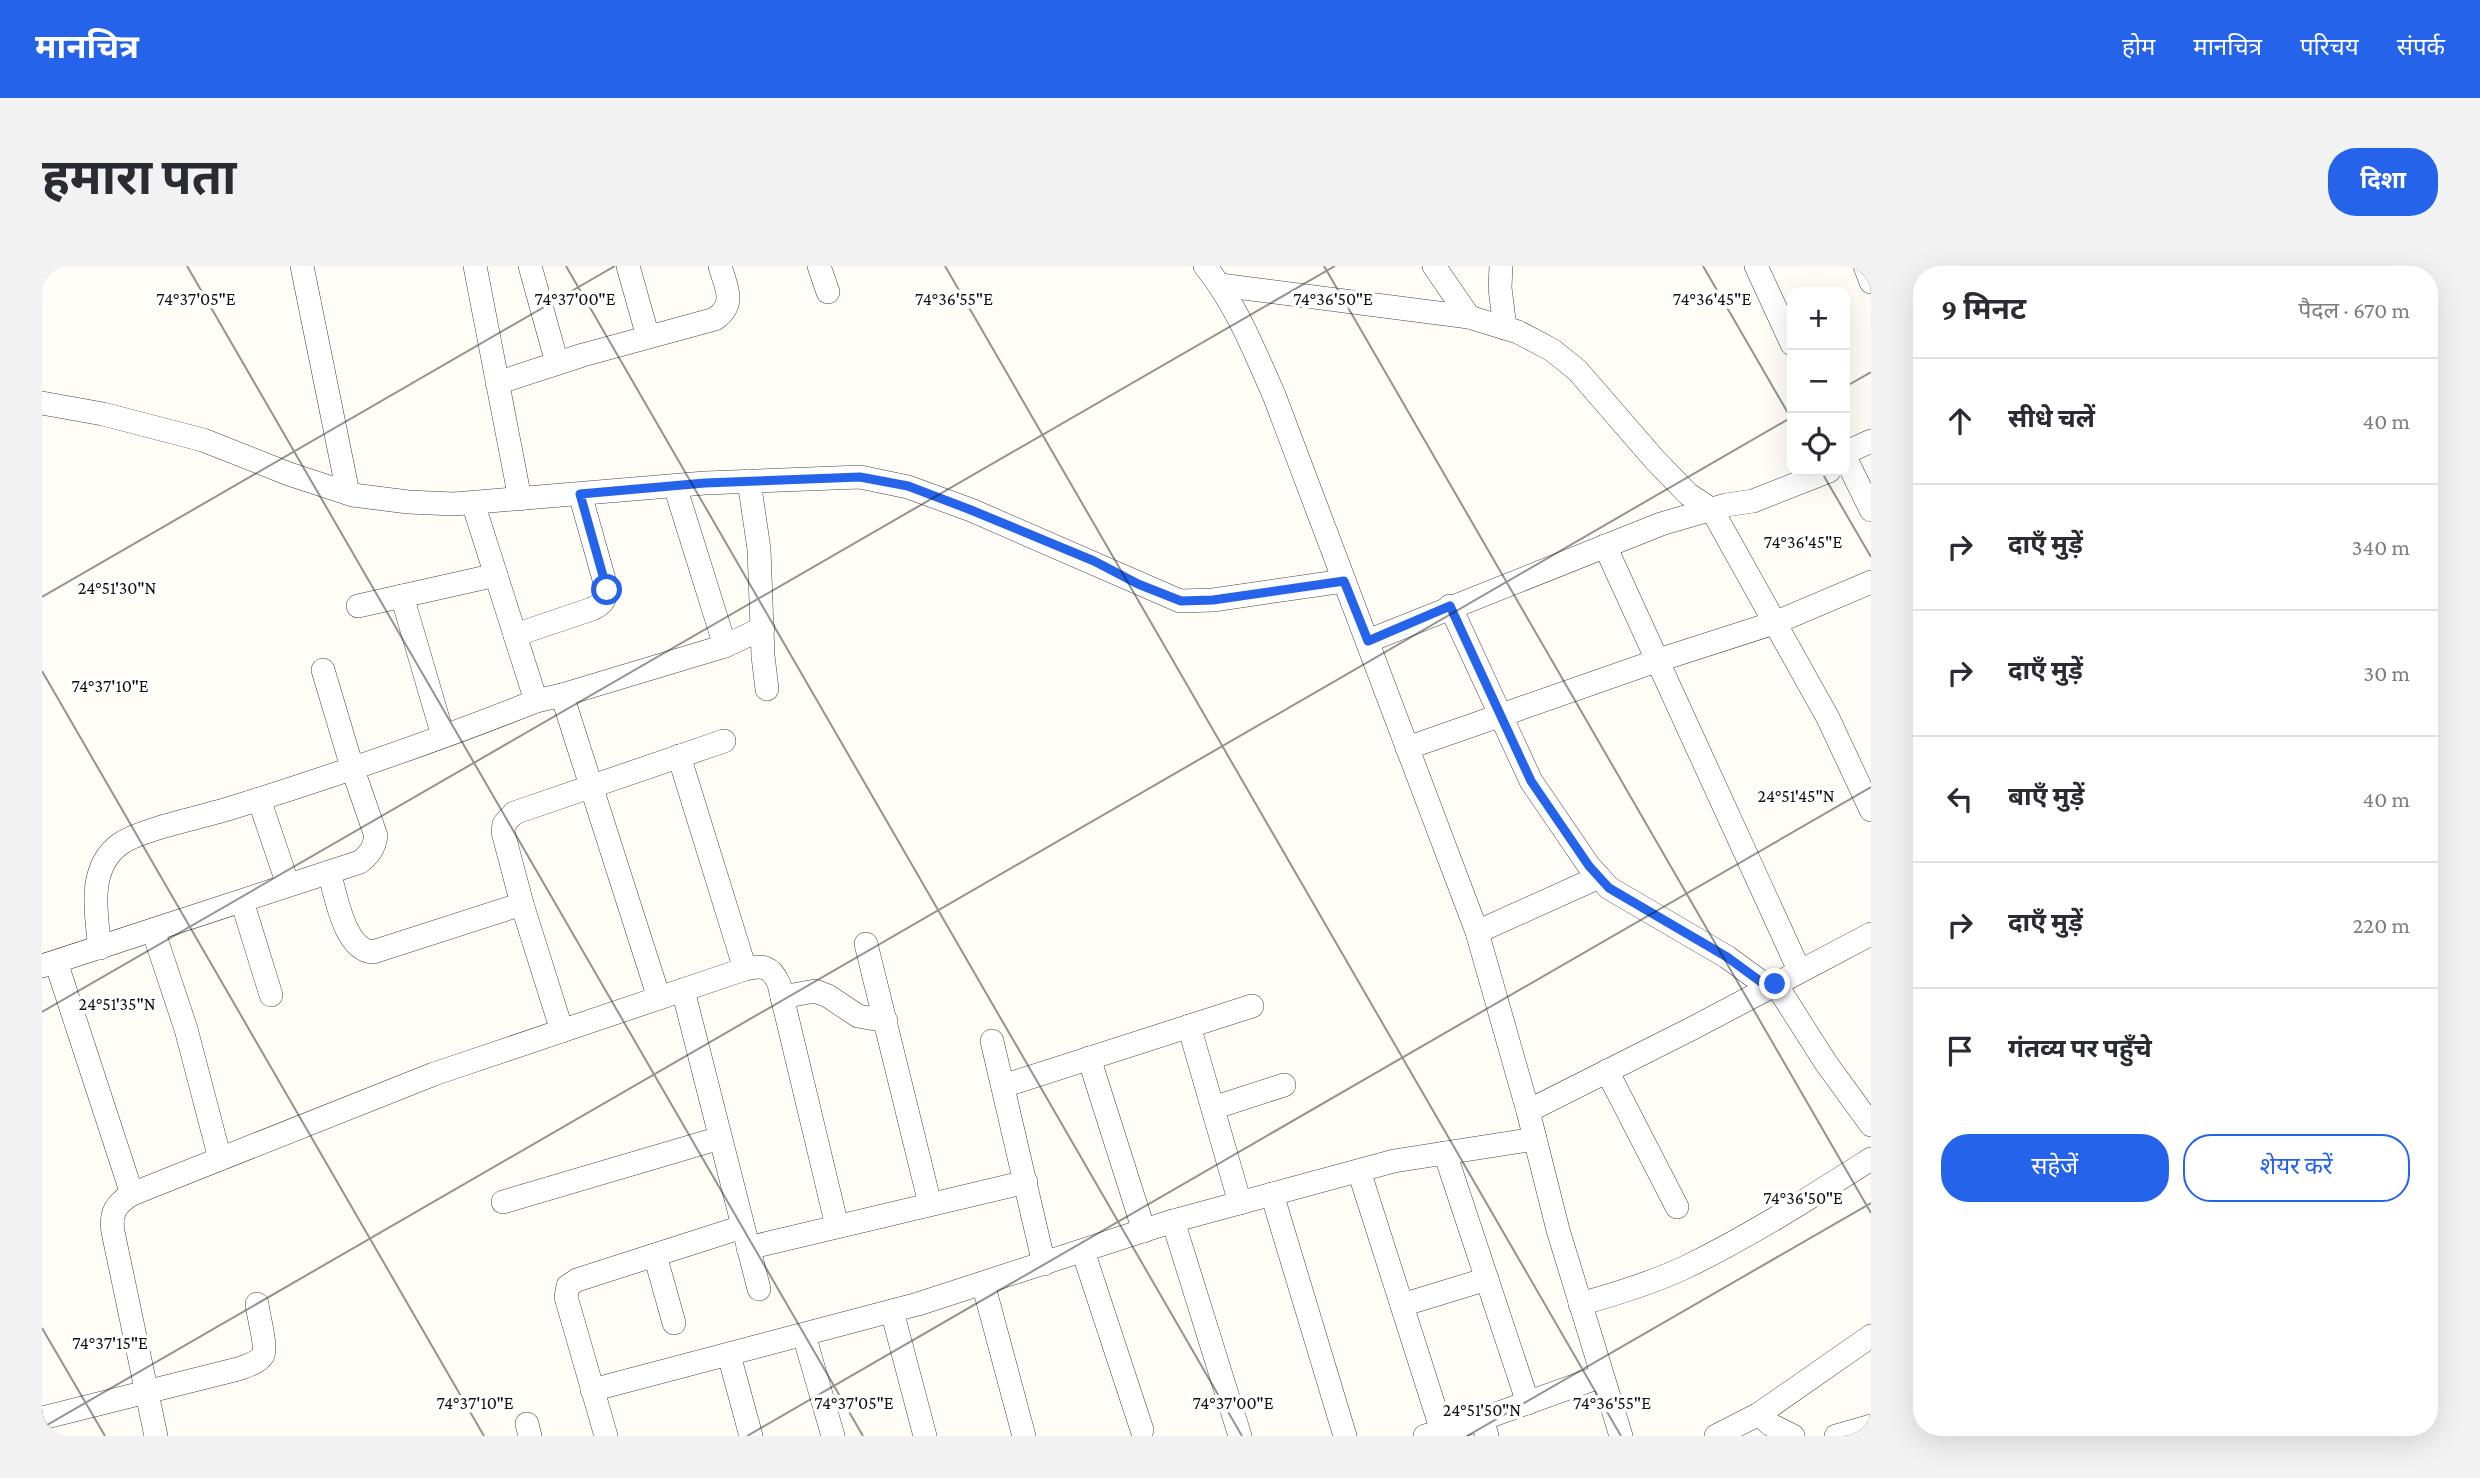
<!DOCTYPE html>
<html lang="hi">
<meta charset="utf-8">
<style>
:root{--surface:#fff;--page:#f2f2f3;--text:#2b2b33;--muted:#7c7c81;--line:#e1e1e2;--accent:#2563eb}
body{margin:0;font-family:"Crimson Pro","Noto Sans Devanagari",serif;background:var(--page);color:var(--text)}
.controls{position:absolute;right:21px;top:21px;display:grid;overflow:hidden;border-radius:14px;box-shadow:0 7px 28px #0002}
.controls button{width:63px;height:63px;display:grid;place-items:center;padding:0;border:0;border-bottom:2px solid var(--line);background:var(--surface);color:var(--text);font:35px sans-serif}
.stop{position:absolute;width:21px;height:21px;margin:-16px;border:5px solid #2563eb;border-radius:50%;background:#fff}
.stop.end{background:#2563eb;border-color:#fff;box-shadow:0 2px 7px #0008}
.list{margin:0;padding:0;list-style:none}
h2{display:flex;justify-content:space-between;align-items:center;height:91px;margin:0;padding:0 28px;font-size:30px}
h2 small{font-size:23px;font-weight:400;color:var(--muted)}
.list li{display:grid;grid-template-columns:46px 1fr auto;gap:21px;align-items:center;box-sizing:border-box;height:126px;padding:0 28px;border-top:2px solid var(--line)}
.list b{display:block;font-size:26px;white-space:nowrap}
.list em{font-size:23px;font-style:normal;color:var(--muted)}
.actions{display:flex;gap:14px;padding:21px 28px}
.actions a{flex:1;padding:16px 0;border:2px solid var(--accent);border-radius:28px;text-align:center;font-size:24px;color:var(--accent)}
.actions .main{background:var(--accent);color:#fff}
.icon{flex:none;width:38px;height:38px;fill:none;stroke:currentColor;stroke-width:2;stroke-linecap:round;stroke-linejoin:round}
.map{position:relative;flex:none;width:1829px;height:1170px;overflow:hidden;border-radius:28px}
header{display:flex;align-items:center;gap:42px;box-sizing:border-box;height:98px;padding:0 35px;background:var(--accent);color:#fff}
header strong{font-size:33px}
nav{display:flex;gap:38px;margin-inline-start:auto;font-size:24px}
.intro{display:flex;align-items:center;justify-content:space-between;box-sizing:border-box;height:168px;padding:0 42px}
h1{margin:0;font-size:49px}
.button{padding:18px 32px;border-radius:28px;background:var(--accent);color:#fff;font-size:24px;font-weight:700}
main{display:flex;gap:42px;padding:0 42px}
aside{flex:1;background:var(--surface);border-radius:28px;box-shadow:0 7px 28px #0002}
.map>svg:first-child{display:block}
</style>
<header>
<strong>मानचित्र</strong>
<nav><a>होम</a><a>मानचित्र</a><a>परिचय</a><a>संपर्क</a></nav>
</header>
<div class="intro"><h1>हमारा पता</h1><a class="button">दिशा</a></div>
<main>
<div class="map">
<svg width="1829" height="1170" viewBox="0 0 1829 1170">
<rect width="100%" height="100%" fill="#fffdf5"/>
<g fill="none" stroke-linecap="round" stroke-linejoin="round">
<defs>
<g id="minor">
<polyline points="260,0 306,227"/>
<polyline points="433,0 478,233"/>
<polyline points="488,0 515,97"/>
<polyline points="586,0 606,71"/>
<polyline points="777,0 786,26"/>
<path d="M1163 0C1194 38 1212 84 1232 129L1435 666 1486 845 1516 964 1579 1170"/>
<polyline points="1392,0 1427,51"/>
<polyline points="1459,0 1458,22 1463,62"/>
<polyline points="1714,0 1750,78"/>
<polyline points="1823,0 1829,16"/>
<polyline points="1178,19 1427,51 1476,66 1510,84 1535,104 1613,194 1646,228 1670,244 1786,452 1829,544"/>
<path d="M455 117 541 89 673 53C695 37 684 22 678 0"/>
<polyline points="0,137 61,148 161,174 247,208 311,229 366,236 412,238 663,217 818,211 866,221 929,244 1138,335 1171,334 1302,315"/>
<polyline points="1803,187 1829,175"/>
<polyline points="1803,191 1829,244"/>
<polyline points="707,215 717,283 721,390 725,423"/>
<polyline points="633,220 683,380"/>
<polyline points="1563,280 1757,704"/>
<polyline points="360,330 401,470"/>
<polyline points="316,340 454,309"/>
<polyline points="1408,340 1489,515 1547,600 1567,622 1685,691 1726,721"/>
<path d="M473 369 550 343C559 339 563 335 565 324L538 228"/>
<polyline points="1326,375 1619,258 1684,239 1711,235 1787,205"/>
<polyline points="520,429 683,380 721,362"/>
<polyline points="494,435 520,429 617,732"/>
<polyline points="1365,482 1617,394 1735,356 1829,316"/>
<polyline points="637,490 703,703"/>
<polyline points="217,533 246,619"/>
<path d="M287 606C294 629 302 684 331 686L480 638"/>
<polyline points="200,635 229,729"/>
<polyline points="111,664 144,763 178,893"/>
<polyline points="1435,666 1557,611"/>
<polyline points="824,678 888,938"/>
<path d="M58 682C54 648 45 602 78 578 99 563 161 551 189 542 291 510 394 475 494 435L431 237"/>
<polyline points="14,696 90,928"/>
<path d="M0 700 318 596C328 588 332 582 334 570L310 501 281 404"/>
<polyline points="1733,717 1784,797 1829,859"/>
<polyline points="641,724 717,1023"/>
<polyline points="740,731 773,725 786,730 816,750 844,755"/>
<polyline points="1147,760 1198,937"/>
<polyline points="520,765 480,638 461,566 462,558 472,547 682,475"/>
<polyline points="950,775 1002,998"/>
<polyline points="1047,792 1102,965"/>
<polyline points="1565,805 1635,941"/>
<polyline points="961,820 1210,740"/>
<polyline points="1171,842 1242,819"/>
<polyline points="1486,845 1651,762 1829,668"/>
<polyline points="1403,887 1486,1137"/>
<polyline points="1317,905 1400,1165"/>
<polyline points="1230,928 1303,1170"/>
<polyline points="461,936 678,872"/>
<polyline points="1131,955 1198,1170"/>
<polyline points="706,982 984,916"/>
<polyline points="1041,985 1100,1164"/>
<polyline points="613,989 632,1057"/>
<polyline points="941,1017 982,1170"/>
<path d="M1538 1038C1574 1028 1610 1017 1644 1001 1708 970 1769 931 1829 893"/>
<polyline points="1360,1039 1445,1013"/>
<polyline points="850,1045 883,1170"/>
<polyline points="762,1069 791,1170"/>
<polyline points="687,1089 709,1170"/>
<polyline points="550,1124 876,1038 1131,955 1352,895 1493,873"/>
<polyline points="1717,1148 1829,1070"/>
<path d="M0 1152 196 1103C204 1100 216 1097 221 1089 225 1081 216 1048 215 1038"/>
<polyline points="485,1158 488,1170"/>
<path d="M114 1170 71 966C68 946 74 938 90 928L392 808 703 703C721 699 729 700 737 718L795 960"/>
<polyline points="564,1170 524,1031 526,1020 535,1014 700,961"/>
<polyline points="1383,1170 1440,1153"/>
<polyline points="1445,1170 1440,1153 1560,1110"/>
<polyline points="1674,1170 1717,1148 1729,1159 1751,1170"/>
<polyline points="1794,1170 1829,1160"/>
</g>
</defs>
<!-- minor casing -->
<use href="#minor" stroke="#444" stroke-width="24"/>
<!-- minor -->
<use href="#minor" stroke="#fff" stroke-width="23"/>
</g>
<g fill="none" stroke-linecap="round" stroke-linejoin="round">
<!-- route -->
<polyline stroke="#2563eb" stroke-width="9" points="565,324 538,228 663,217 818,211 866,220 929,244 1052,295 1096,318 1139,335 1171,334 1302,315 1326,375 1408,340 1489,515 1547,600 1567,622 1685,691 1726,721 1733,718"/>
</g>
<!-- ticks -->
<path fill="none" stroke="#111" stroke-width="2" stroke-opacity="0.45" d="M145 0 821 1170M524 0 1200 1170M903 0 1579 1170M1282 0 1829 947M1661 0 1750 154M1803 121 1829 106M1779 205 1829 291M0 331 573 0M0 405 442 1170M0 746 1293 0M0 1062 63 1170M0 1162 1750 151M705 1170 1829 521M1425 1170 1829 937"/>
<g font-size="18" text-anchor="middle" fill="#111" stroke="#fff" stroke-width="7" stroke-linejoin="round" paint-order="stroke">
<text x="1291" y="39">74°36'50"E</text>
<text x="1670" y="39">74°36'45"E</text>
<text x="154" y="39">74°37'05"E</text>
<text x="533" y="39">74°37'00"E</text>
<text x="912" y="39">74°36'55"E</text>
<text x="1761" y="282">74°36'45"E</text>
<text x="75" y="328">24°51'30"N</text>
<text x="68" y="426">74°37'10"E</text>
<text x="1754" y="536">24°51'45"N</text>
<text x="75" y="744">24°51'35"N</text>
<text x="1761" y="938">74°36'50"E</text>
<text x="68" y="1083">74°37'15"E</text>
<text x="433" y="1143">74°37'10"E</text>
<text x="812" y="1143">74°37'05"E</text>
<text x="1191" y="1143">74°37'00"E</text>
<text x="1570" y="1143">74°36'55"E</text>
<text x="1440" y="1150">24°51'50"N</text>
</g>
</svg>
<div class="controls">
<button>+</button>
<button>−</button>
<button><svg class="icon" aria-label="locate" viewBox="0 0 24 24"><circle cx="12" cy="12" r="6"/><path d="M12 2v4M12 18v4M2 12h4M18 12h4"/></svg></button>
</div>
<div class="stop" style="left:565px;top:324px"></div>
<div class="stop end" style="left:1733px;top:718px"></div>
</div>
<aside>
<h2>9 मिनट<small>पैदल · 670 m</small></h2>
<ul class="list">
<li><svg class="icon" aria-label="ahead" viewBox="0 0 24 24"><path d="M12 20V5M6 11l6-6 6 6"/></svg><div><b>सीधे चलें</b></div><em>40 m</em></li>
<li><svg class="icon" aria-label="right" viewBox="0 0 24 24"><path d="M7 20v-9h11M14 6l5 5-5 5"/></svg><div><b>दाएँ मुड़ें</b></div><em>340 m</em></li>
<li><svg class="icon" aria-label="right" viewBox="0 0 24 24"><path d="M7 20v-9h11M14 6l5 5-5 5"/></svg><div><b>दाएँ मुड़ें</b></div><em>30 m</em></li>
<li><svg class="icon" aria-label="left" viewBox="0 0 24 24"><path d="M17 20v-9H6M10 6l-5 5 5 5"/></svg><div><b>बाएँ मुड़ें</b></div><em>40 m</em></li>
<li><svg class="icon" aria-label="right" viewBox="0 0 24 24"><path d="M7 20v-9h11M14 6l5 5-5 5"/></svg><div><b>दाएँ मुड़ें</b></div><em>220 m</em></li>
<li><svg class="icon" aria-label="arrive" viewBox="0 0 24 24"><path d="M6 21V4h12l-3 4 3 4H6"/></svg><div><b>गंतव्य पर पहुँचे</b></div></li>
</ul>
<div class="actions"><a class="main">सहेजें</a><a>शेयर करें</a></div>
</aside>
</main>
